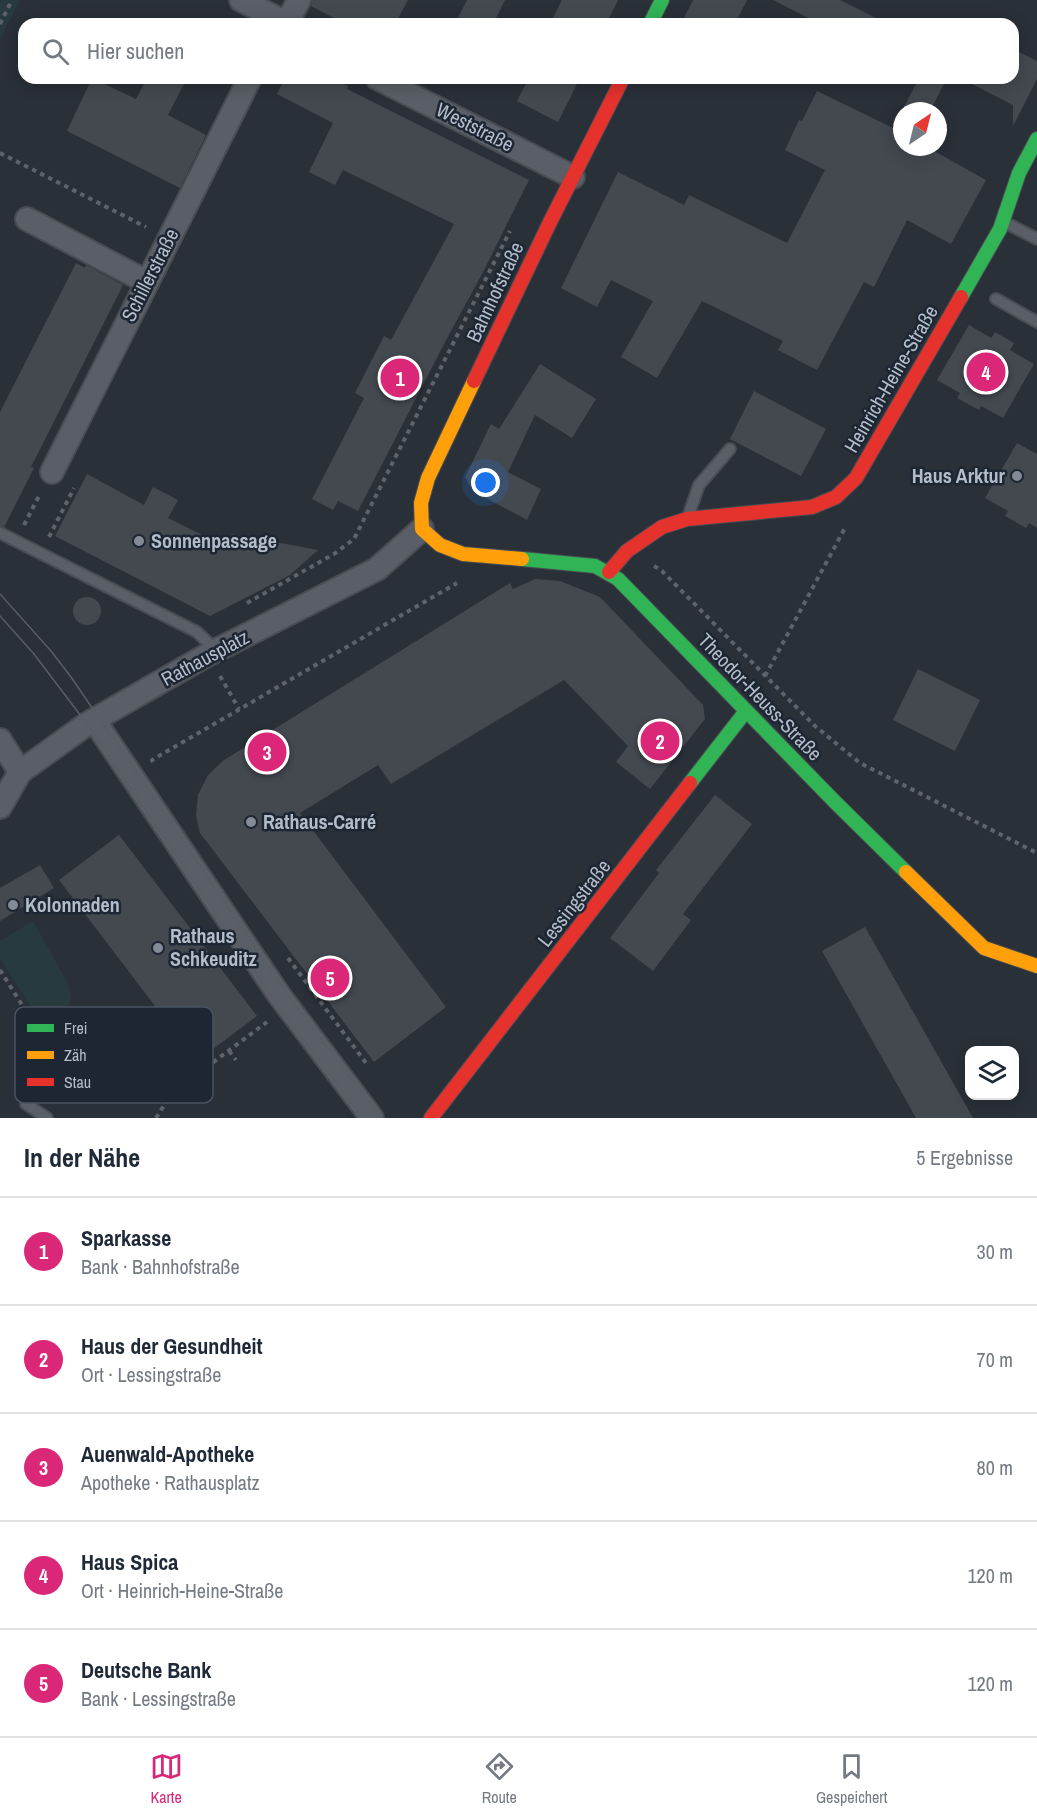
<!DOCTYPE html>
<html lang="de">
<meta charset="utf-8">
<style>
:root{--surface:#fff;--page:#f6f6f7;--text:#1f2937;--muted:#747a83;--line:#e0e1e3;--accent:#db2777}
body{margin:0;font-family:"Archivo Narrow",sans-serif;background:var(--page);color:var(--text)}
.controls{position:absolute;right:18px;bottom:18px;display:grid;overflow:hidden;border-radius:12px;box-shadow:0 3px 15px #0003}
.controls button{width:54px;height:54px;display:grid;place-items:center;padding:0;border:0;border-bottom:2px solid var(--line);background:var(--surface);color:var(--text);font:30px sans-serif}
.compass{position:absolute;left:893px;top:102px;width:54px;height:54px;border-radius:50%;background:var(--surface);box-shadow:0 3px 15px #0003;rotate:35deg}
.you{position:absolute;left:486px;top:483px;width:21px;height:21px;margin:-15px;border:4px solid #fff;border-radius:50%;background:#1a73e8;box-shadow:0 0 0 9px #1a73e833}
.badge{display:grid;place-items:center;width:39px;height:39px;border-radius:50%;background:var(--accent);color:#fff;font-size:20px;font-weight:700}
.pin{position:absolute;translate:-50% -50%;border:3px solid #fff;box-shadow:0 2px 6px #0006}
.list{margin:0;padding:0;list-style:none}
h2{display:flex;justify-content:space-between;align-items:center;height:78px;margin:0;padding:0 24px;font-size:26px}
h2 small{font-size:20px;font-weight:400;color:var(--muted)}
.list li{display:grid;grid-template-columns:39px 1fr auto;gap:18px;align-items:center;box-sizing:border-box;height:108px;padding:0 24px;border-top:2px solid var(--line)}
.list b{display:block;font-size:22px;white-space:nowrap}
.list p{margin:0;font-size:20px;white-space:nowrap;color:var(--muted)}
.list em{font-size:20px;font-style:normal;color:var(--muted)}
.icon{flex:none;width:33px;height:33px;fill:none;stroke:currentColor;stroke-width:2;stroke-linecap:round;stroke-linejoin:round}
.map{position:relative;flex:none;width:1037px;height:1118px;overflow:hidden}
.search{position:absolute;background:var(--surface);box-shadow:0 3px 15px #0003;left:18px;right:18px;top:18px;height:66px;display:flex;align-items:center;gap:15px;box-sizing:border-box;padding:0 21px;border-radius:18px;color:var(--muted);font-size:22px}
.sheet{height:618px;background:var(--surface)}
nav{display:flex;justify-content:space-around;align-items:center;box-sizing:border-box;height:84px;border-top:2px solid var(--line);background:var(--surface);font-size:16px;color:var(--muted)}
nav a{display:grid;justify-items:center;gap:3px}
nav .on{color:var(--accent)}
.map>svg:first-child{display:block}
</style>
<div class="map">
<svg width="1037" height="1118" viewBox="0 0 1037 1118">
<rect width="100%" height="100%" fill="#2a3038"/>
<!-- green -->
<g fill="#273a3e">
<polygon points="0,0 20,0 0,39"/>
<polygon points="33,921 69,985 71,995 68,1010 43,1026 0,958 0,941"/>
</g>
<!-- building -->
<g fill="#444950">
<polygon points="312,0 408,0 395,24 345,24 311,6"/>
<polygon points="467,0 505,0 493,24 455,24"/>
<polygon points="562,0 618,0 606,24 550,24"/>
<polygon points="693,0 747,0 735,24 681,24"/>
<polygon points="773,0 840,0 888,24 820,24"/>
<polygon points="1013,49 1037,61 1037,79 1013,126 1013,105 960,78 1013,78"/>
<polygon points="92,78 136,99 147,78 187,78 168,115 206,135 180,188 67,131"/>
<polygon points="285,78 332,78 348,86 347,89 529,180 481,276 444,344 358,511 338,501 333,510 312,499 364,398 355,393 384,336 391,340 454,224 343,170 335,185 309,172 333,123 277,94"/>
<polygon points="529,78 580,78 558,122 517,101"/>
<polygon points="919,78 947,78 930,111 902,111 902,147 927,147 986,180 951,244 907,220 874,287 864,282 817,370 778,350 783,341 702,301 657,378 621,357 653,301 611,280 597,307 561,288 618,172 684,205 689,195 787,243 825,170 785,150 799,120 802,121 817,91 893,128"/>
<polygon points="76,263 85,268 86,265 123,285 31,467 34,468 4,527 0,526 0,412"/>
<polygon points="969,325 991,338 995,332 1014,343 1010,350 1034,364 1003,418 981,406 979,410 957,398 960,393 937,380"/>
<polygon points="540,364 596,399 572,438 535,415 508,472 541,489 527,520 473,491 465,477 491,424 499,429"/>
<polygon points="754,391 826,429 801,476 730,439"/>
<polygon points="1017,443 1037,454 1037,528 1029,523 1026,528 1005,516 1008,511 985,498"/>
<polygon points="87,474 144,505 153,487 178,500 168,518 224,546 232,534 318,550 290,575 210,616 55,536"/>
<polygon points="535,579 560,581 600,597 703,705 705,719 650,789 616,762 628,746 564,680 391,784 378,765 300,813 446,1007 374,1062 200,833 196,816 198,795 208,775 224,760 510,583 513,589"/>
<circle cx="87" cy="611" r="14"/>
<polygon points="918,669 980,700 955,751 893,720"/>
<polygon points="715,795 752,824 683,914 691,920 653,971 610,938 659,873 656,870"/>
<polygon points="119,835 257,1016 197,1061 59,880"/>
<polygon points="40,865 54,888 0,921 0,888"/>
<polygon points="865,927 881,955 973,1118 916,1118 822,951"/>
</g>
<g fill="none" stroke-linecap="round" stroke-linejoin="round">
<defs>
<g id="lane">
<polyline points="1006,223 1037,239"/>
<polyline points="996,299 1037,322"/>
<polyline points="689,514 699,485 730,449"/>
<polyline points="0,533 197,632 217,651"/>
<polyline points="26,1104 47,1118"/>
</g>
<g id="street">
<polyline points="241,0 288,24"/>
<polyline points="286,24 299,0"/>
<polyline points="377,78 573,177"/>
<polyline points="27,219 147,282"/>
<polyline points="52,472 250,78"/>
<polyline points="94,720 279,995 372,1118"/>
<polyline points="0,740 20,772"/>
<polyline points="0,807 20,772 87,724 209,654 377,569 422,529"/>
</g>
<g id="fast">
<polyline points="650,24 662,0"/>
<polyline points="961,297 1000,229 1019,173 1037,139"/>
<polyline points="522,559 595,566 618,579 835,802 906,872"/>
<polyline points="690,783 746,711"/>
</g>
<g id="slow">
<polyline points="474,381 428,478 421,503 422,529 440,545 463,554 522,559"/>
<polyline points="906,872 984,948 1037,966"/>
</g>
<g id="jam">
<polyline points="474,381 550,222 623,78"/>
<polyline points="609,572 627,551 662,527 687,519 812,507 836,497 856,478 961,297"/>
<polyline points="431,1118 690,783"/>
</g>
</defs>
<!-- lane casing -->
<use href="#lane" stroke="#484c53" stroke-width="14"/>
<!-- street casing -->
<use href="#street" stroke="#484c53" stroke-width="26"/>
<!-- fast casing -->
<use href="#fast" stroke="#484c53" stroke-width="16"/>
<!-- slow casing -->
<use href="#slow" stroke="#484c53" stroke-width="16"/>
<!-- jam casing -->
<use href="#jam" stroke="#484c53" stroke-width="16"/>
<!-- path -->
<g stroke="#5d636a" stroke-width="4" stroke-dasharray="4.5 4.5" stroke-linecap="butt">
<polyline points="0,24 12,0"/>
<polyline points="0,153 146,227"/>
<polyline points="24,525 40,494"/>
<polyline points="49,537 74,488"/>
<polyline points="654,566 662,571 815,726 860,763 1037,853"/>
<polyline points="247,603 334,554 354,539 510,231"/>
<polyline points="220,676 239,709"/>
<polyline points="765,676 846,526"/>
<polyline points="153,762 152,760 457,583"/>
<polyline points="288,958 366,1063"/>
<polyline points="0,970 68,1078 68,1084 56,1102"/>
<polyline points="229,1051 236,1060"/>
<polyline points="156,1118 172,1093 267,1022"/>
</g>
<!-- lane -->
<use href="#lane" stroke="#5a5e66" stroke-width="10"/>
<!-- street -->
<use href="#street" stroke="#5a5e66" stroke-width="22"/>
<!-- fast -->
<use href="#fast" stroke="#30b455" stroke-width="14"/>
<!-- slow -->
<use href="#slow" stroke="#ff9f0a" stroke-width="14"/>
<!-- jam -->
<use href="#jam" stroke="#e5322d" stroke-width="14"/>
<!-- tram -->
<g stroke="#595d64" stroke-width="1.5">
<polyline points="0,594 51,651 71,677 290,998 381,1118"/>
<polyline points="0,616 34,654 87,724 280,1009 363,1118"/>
</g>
</g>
<!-- markers -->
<g fill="#848b96" stroke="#1d2633" stroke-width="2">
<circle cx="1017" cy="476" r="6"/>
<circle cx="139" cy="541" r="6"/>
<circle cx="251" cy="822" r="6"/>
<circle cx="13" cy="905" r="6"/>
<circle cx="158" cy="948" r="6"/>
</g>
<g text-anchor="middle" stroke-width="5" stroke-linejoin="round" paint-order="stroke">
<!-- street labels -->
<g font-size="20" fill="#b4bcc9" stroke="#1d2633">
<text transform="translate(475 127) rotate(27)" y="7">Weststraße</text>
<text transform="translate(150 275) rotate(-63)" y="7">Schillerstraße</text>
<text transform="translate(495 292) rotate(-65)" y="7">Bahnhofstraße</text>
<text transform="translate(891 379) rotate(-60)" y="7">Heinrich-Heine-Straße</text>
<text transform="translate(205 658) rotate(-28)" y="7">Rathausplatz</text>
<text transform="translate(760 697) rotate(46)" y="7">Theodor-Heuss-Straße</text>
<text transform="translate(574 903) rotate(-52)" y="7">Lessingstraße</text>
</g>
<!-- poi labels -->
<g font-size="20" font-weight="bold" fill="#b4bcc9" stroke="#1d2633" text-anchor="start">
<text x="1005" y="483" text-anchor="end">Haus Arktur</text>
<text x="151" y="548">Sonnenpassage</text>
<text x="263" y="829">Rathaus-Carré</text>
<text x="25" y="912">Kolonnaden</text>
<text x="170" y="943">Rathaus<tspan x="170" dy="23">Schkeuditz</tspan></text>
</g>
</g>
<!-- legend -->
<rect x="15" y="1007" width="198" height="96" rx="9" fill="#1d2633" stroke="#4a5360" stroke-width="1.5"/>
<rect x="27" y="1024" width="27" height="8" fill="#30b455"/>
<rect x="27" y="1051" width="27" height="8" fill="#ff9f0a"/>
<rect x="27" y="1078" width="27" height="8" fill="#e5322d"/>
<g font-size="16" fill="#b4bcc9">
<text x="64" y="1034">Frei</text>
<text x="64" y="1061">Zäh</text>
<text x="64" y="1088">Stau</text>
</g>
</svg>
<div class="controls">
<button><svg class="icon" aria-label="layers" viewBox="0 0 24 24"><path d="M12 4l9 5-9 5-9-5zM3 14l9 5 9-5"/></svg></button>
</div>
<svg class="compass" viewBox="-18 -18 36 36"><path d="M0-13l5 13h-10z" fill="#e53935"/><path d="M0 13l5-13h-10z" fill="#747a83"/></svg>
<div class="you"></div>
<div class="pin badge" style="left:400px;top:378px">1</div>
<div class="pin badge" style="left:660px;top:741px">2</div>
<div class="pin badge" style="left:267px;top:752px">3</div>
<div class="pin badge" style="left:986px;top:372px">4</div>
<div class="pin badge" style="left:330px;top:978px">5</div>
<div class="search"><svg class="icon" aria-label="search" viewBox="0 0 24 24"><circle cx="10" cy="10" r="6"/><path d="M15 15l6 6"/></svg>Hier suchen</div>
</div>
<section class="sheet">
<h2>In der Nähe<small>5 Ergebnisse</small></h2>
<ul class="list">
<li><span class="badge">1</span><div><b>Sparkasse</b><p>Bank · Bahnhofstraße</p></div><em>30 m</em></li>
<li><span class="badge">2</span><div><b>Haus der Gesundheit</b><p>Ort · Lessingstraße</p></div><em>70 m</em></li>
<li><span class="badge">3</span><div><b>Auenwald-Apotheke</b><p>Apotheke · Rathausplatz</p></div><em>80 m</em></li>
<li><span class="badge">4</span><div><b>Haus Spica</b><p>Ort · Heinrich-Heine-Straße</p></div><em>120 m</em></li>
<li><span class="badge">5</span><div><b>Deutsche Bank</b><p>Bank · Lessingstraße</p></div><em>120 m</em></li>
</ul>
</section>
<nav>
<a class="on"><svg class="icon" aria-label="map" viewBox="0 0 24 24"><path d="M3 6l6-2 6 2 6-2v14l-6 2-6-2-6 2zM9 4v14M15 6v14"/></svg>Karte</a>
<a><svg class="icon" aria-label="directions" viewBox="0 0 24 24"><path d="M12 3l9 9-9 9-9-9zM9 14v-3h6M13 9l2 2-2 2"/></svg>Route</a>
<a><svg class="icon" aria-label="saved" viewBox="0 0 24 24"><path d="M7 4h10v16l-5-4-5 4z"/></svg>Gespeichert</a>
</nav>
